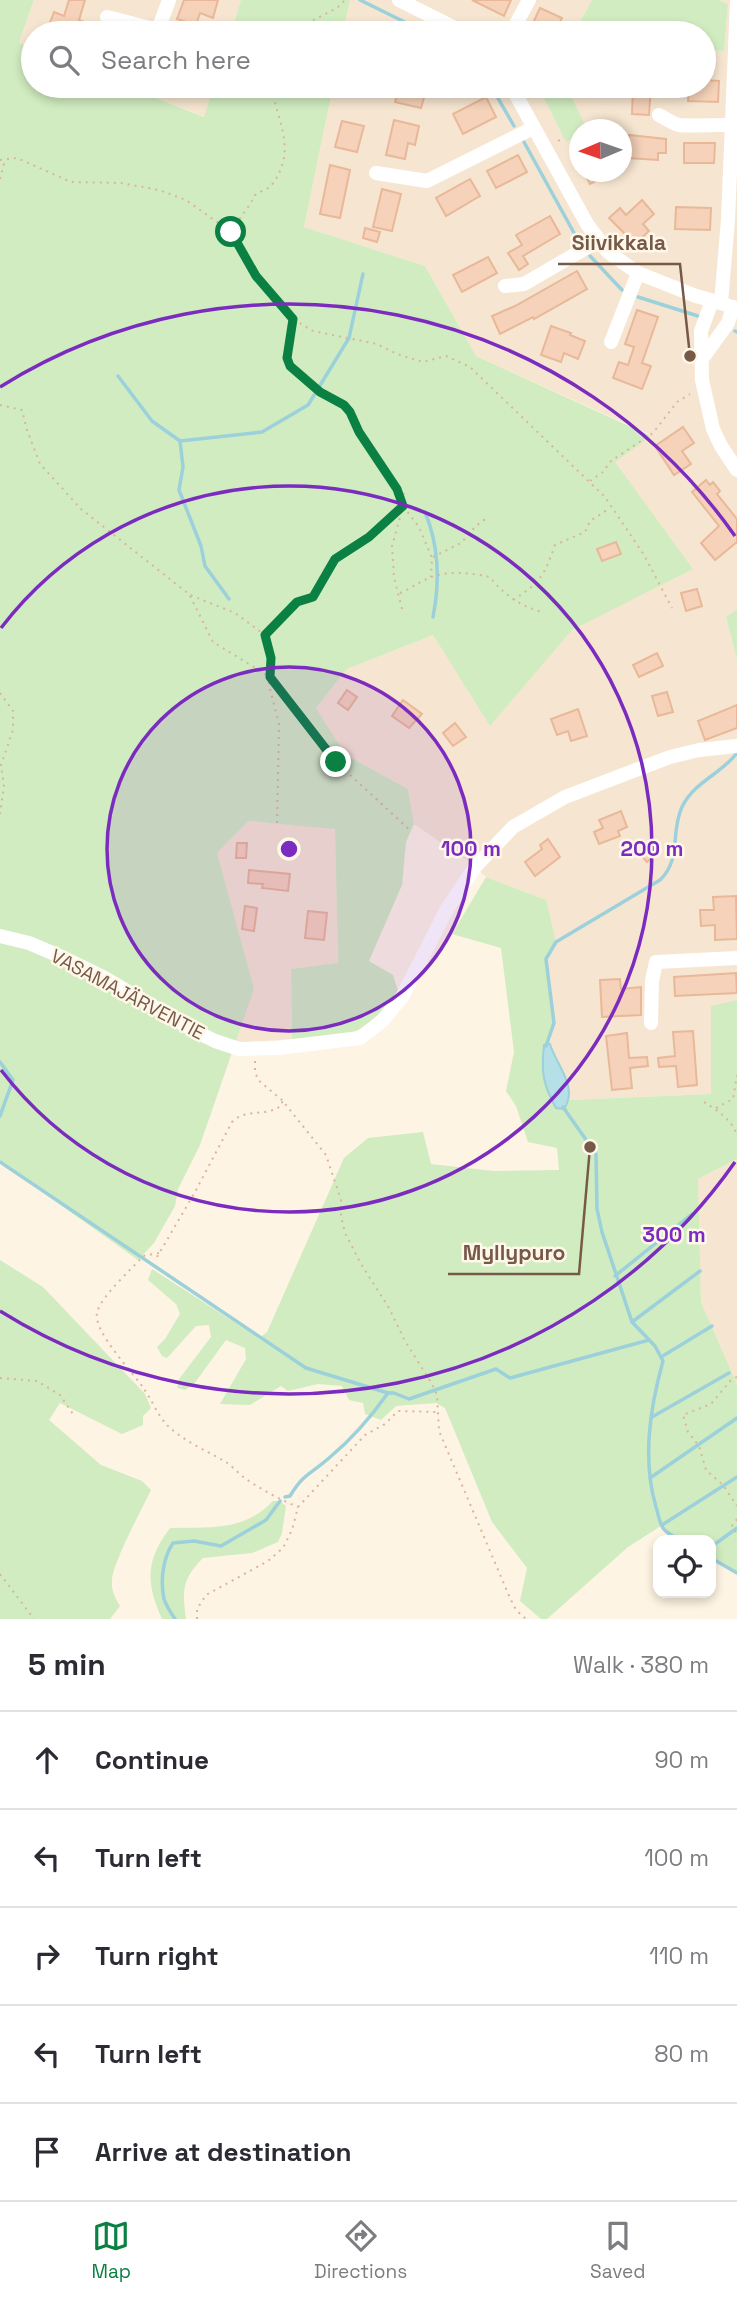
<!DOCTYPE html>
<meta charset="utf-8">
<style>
:root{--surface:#fff;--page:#f2f2f3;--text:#2b2b33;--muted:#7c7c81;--line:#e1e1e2;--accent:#0b8043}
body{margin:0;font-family:"Space Grotesk",sans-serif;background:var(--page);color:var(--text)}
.controls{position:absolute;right:21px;bottom:21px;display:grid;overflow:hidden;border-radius:14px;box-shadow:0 4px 10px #0003}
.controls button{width:63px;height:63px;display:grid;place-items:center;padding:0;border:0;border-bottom:2px solid var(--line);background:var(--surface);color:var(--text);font:35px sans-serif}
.compass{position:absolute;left:569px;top:119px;width:63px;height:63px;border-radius:50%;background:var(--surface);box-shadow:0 4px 10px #0003;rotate:268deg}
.stop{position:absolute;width:21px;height:21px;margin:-16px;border:5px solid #0b8043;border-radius:50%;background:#fff}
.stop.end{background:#0b8043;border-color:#fff;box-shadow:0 2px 7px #0008}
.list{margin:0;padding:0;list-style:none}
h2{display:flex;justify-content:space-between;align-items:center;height:91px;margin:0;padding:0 28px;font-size:30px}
h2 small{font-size:23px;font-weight:400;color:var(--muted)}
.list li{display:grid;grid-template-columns:46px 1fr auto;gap:21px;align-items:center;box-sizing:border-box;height:98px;padding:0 28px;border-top:2px solid var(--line)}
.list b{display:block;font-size:26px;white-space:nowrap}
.list em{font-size:23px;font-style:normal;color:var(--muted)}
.icon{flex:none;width:38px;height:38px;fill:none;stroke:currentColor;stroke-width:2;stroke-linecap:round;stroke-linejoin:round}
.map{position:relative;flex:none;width:737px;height:1619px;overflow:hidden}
.search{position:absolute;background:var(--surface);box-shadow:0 4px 10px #0003;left:21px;right:21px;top:21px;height:77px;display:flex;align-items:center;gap:18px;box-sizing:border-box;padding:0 24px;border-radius:38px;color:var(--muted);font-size:26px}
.sheet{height:581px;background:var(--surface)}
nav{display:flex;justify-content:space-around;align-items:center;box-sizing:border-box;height:98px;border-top:2px solid var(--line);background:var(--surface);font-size:19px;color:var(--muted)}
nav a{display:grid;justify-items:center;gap:4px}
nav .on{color:var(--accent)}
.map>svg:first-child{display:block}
</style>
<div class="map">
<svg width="737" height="1619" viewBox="0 0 737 1619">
<rect width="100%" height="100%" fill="#fef4e3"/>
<!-- residential -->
<g fill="#f6e6d1" fill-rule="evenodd">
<polygon points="34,0 241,0 231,33 33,33 33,49 19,44"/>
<polygon points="350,0 592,0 574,33 343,33"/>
<path d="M719 0H737V609L726 617 737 660V1000L711 1007 712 1094 569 1100 568 1083 560 1071 550 1044 547 1043 554 1023 546 959V900L486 877 468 861 414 824 408 789 346 755 316 708 347 669 433 635 490 725 572 630 692 568 614 462 651 435 476 356 425 266 304 227 333 86H704V50L724 51 728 4ZM580 130H622V172H580Z"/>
<polygon points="126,86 214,86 205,117"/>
<polygon points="248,821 335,828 338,964 291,969 292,1039 235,1043 216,853"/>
<polygon points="737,1159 737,1384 701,1302 698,1179"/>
</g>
<!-- green -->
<g fill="#d1ecc0">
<path d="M0 0H34L19 43 33 49V86H126L204 117 214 86H333L304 227 425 266 476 356 651 436 615 462 693 569 572 630 490 726 433 635 347 669 316 708 346 755 408 789 414 824 406 842 402 885 369 961 393 975 398 991C361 1039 350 1037 292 1039L291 969 338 963 335 829 248 821 217 853 254 989 200 1145 178 1189 175 1206 154 1243 138 1260 0 1162Z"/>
<polygon points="241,0 350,0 343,33 231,33"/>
<polygon points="592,0 719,0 728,4 724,51 704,50 704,33 574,33"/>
<polygon points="543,86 566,86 587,129 580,130 579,135 566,142 539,88"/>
<polygon points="737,609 737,660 726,617"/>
<path d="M486 877 546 900 556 942 546 959 554 1023 547 1043 544 1045 567 1105 569 1100 711 1094V1006L737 1000V1159L698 1179 701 1302 737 1384V1573L711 1558V1540C692 1540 673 1543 661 1526L628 1547 547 1619H541L520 1601 527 1568 492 1522 445 1408 436 1403 396 1406 381 1420 365 1414 363 1403 349 1400 342 1386 318 1384 288 1391 281 1386 250 1405 220 1404 246 1359 245 1348 226 1340 194 1384 185 1390 177 1388 179 1379 211 1337 209 1325 196 1326 167 1358 162 1356 157 1347 165 1339 180 1314 176 1304 148 1280 152 1269 259 1338 267 1332 344 1158 368 1138 423 1132 431 1164 494 1171 559 1170 557 1148 528 1142 516 1106 506 1091 514 1052 501 948 452 934Z"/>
<path d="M0 1260 43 1287 145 1394 151 1408 143 1416V1425L122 1434 60 1403 49 1420 101 1465 142 1481 151 1490C142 1509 113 1562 112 1580 111 1590 115 1598 120 1606L110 1619H0Z"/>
<path d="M273 1501H280L286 1506 282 1533 278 1542 252 1553 203 1558C182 1579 182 1590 186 1619H162C146 1583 145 1561 170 1528 209 1527 243 1532 273 1501Z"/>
</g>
<!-- water -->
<path fill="#b6e0e8" stroke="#9cd0db" stroke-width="2" d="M547 1043 550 1044C556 1065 579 1087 564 1109L556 1108C543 1085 541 1072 544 1045Z"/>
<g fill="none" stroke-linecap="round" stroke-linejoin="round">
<!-- stream -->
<g stroke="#9cd0db" stroke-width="3.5">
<polyline points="360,0 427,33"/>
<polyline points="491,86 514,126"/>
<polyline points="524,142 579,242"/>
<polyline points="590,256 622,290"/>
<polyline points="638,297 698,316"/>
<polyline points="735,331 737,332"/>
<polyline points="118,376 152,421 180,441 262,432 308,405 349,338 363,274"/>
<polyline points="180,441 183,467 179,490 201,546 205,566 229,599"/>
<path d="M425 512C439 546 440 582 433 617"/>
<path d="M546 1046 554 1023 546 959 556 942 660 880C682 859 670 832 682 807 694 782 721 774 737 753"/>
<polyline points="0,1062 13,1080 0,1116"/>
<path d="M563 1107 596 1154 597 1209 602 1232 632 1322 655 1346 663 1361C650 1408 642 1459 656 1507 658 1513 659 1522 663 1528 666 1533 675 1537 680 1540"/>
<polyline points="0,1162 306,1368 388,1393"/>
<polyline points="615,1276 692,1214"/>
<polyline points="632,1322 700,1271"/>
<polyline points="661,1357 712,1326"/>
<polyline points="652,1417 729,1373"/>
<polyline points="650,1478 737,1418"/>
<path d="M285 1497 290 1496C304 1473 311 1474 329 1458 352 1439 371 1417 388 1393H394L409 1399 496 1369 510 1378 649 1340"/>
<polyline points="662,1525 737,1477"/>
<polyline points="711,1547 737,1528"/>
<polyline points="711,1558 737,1573"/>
<path d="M175 1619C171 1613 166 1605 164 1599 160 1580 163 1558 173 1543L194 1541 221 1546 266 1520 280 1501"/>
</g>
</g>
<!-- building -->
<g fill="#f5d2b9" stroke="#e8b898" stroke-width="2">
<polygon points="69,0 85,0 79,20 106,31 106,33 46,33 54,12 64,16"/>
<polygon points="184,0 218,0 213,18 200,13 196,25 177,19"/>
<polygon points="472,0 511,0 504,16"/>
<polygon points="540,8 562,18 555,33 544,33 531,27"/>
<polygon points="704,80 719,81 718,102 688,101 689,86 704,86"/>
<polygon points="400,86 420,86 418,92 425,94 421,108 395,102"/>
<polygon points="633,86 651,86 649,115 632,114"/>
<polygon points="486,97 496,117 463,134 453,114"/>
<polygon points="394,120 419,126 415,145 408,143 405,159 386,155"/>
<polygon points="342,121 364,126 357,152 335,147"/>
<polygon points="629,135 666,139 666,153 658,153 658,160 628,158"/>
<polygon points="684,143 715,143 714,163 684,163"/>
<polygon points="518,155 527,172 496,188 487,171"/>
<polygon points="330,165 350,170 340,218 320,214"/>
<polygon points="584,172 614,172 590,184"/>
<polygon points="470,179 480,196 446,216 436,198"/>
<polygon points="382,189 401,194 392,231 373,227"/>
<polygon points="642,200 654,214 643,224 649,231 635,244 609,218 620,208 626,215"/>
<polygon points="676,207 711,208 710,230 675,229"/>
<polygon points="550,216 560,234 523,256 528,264 519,270 508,253 522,245 516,235"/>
<polygon points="365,228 380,232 377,242 363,238"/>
<polygon points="488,257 497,273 462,292 453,275"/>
<polygon points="577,271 587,289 534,319 533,317 500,334 492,316 515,306"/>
<polygon points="637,310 658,317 642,363 651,366 642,389 613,378 619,362 628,365 634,347 625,344"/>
<polygon points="551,326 571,333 570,335 585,341 578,359 564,353 561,362 541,355"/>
<polygon points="683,427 694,443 682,451 691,464 674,475 655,446"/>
<polygon points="706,480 710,485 713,482 720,491 717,494 737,519 737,542 715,560 701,543 719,526 692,492"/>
<polygon points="616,542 621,554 602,561 597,549"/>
<polygon points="697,589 702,606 686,611 681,593"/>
<polygon points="657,653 663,666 639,677 633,665"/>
<polygon points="347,690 357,697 348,710 338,703"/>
<polygon points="667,692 673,712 658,716 652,696"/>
<polygon points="403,700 422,714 409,728 392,716"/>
<polygon points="737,705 737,728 705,740 698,721"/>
<polygon points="578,709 587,736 571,741 568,731 557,735 551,719"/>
<polygon points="455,723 466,737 453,746 443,733"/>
<polygon points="621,811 627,827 618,831 620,836 599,844 594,832 603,828 599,820"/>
<polygon points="548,839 560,857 535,876 525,862 542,849 540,845"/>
<polygon points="237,843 247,843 246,858 236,858"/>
<polygon points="651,845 658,853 647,862 640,854"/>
<polygon points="249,870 290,874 288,891 262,888 263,884 248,883"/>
<polygon points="736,896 737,939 715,940 715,925 701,926 700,910 714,910 713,897"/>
<polygon points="245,906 257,908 254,931 242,929"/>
<polygon points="308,911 327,913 324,940 305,938"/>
<polygon points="736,973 737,993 675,996 674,977"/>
<polygon points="620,979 621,989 641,987 641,1015 602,1017 600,980"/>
<polygon points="693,1031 697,1085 678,1087 676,1066 659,1067 658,1058 675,1056 673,1032"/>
<polygon points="627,1033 629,1058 647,1057 648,1066 630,1068 632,1088 612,1090 606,1036"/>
</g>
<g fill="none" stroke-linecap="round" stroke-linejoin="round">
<!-- path -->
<g stroke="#dab59c" stroke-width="2" stroke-dasharray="2 5" stroke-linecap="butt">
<polyline points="288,33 337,8 345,0"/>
<polyline points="558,141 564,137"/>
<polyline points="0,160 17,158 71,182 121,183 159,190 186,200 231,232 256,276 293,319 313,331 377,344 397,354 423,362 446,356 470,367 605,497 644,555 672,608"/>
<polyline points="0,179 5,160"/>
<path d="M232 231C239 218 249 208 255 195 259 192 265 190 270 187 273 184 277 177 279 173 294 142 275 116 272 86"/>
<polyline points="292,321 287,358 291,366 329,399 344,405 350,412 359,432 397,490 403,506 419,527 432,558 431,577"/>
<polyline points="0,405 22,410 27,430 40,464 81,509 190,595 235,613 265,635 271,658 269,685 279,724 277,823"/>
<polyline points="590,481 603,472 611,461 653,433 677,402 690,394"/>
<polyline points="433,557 461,543 476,526 488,517"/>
<path d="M400 593C410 589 419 582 429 578 447 570 472 573 490 577 504 595 520 606 542 612"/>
<polyline points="190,596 213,642 270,677 336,762 411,831"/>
<path d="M513 600C541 582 544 576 555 545L585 532 590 521 610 508"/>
<polyline points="402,609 394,577 392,546 403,507"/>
<polyline points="266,634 297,602 313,597 336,559 369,537 403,506 404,493"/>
<polyline points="0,693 13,711 13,730 1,765 4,786 0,814"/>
<polyline points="255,1061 255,1071 258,1080 282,1100 326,1155 341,1200 341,1216 345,1233 361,1264 389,1308 405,1341 432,1384 437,1395 439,1431 510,1598 516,1610 526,1619"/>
<path d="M704 1102C717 1110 732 1120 737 1135"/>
<polyline points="716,1108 733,1099 737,1075"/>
<path d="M159 1253 143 1256C132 1269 100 1297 97 1313 93 1332 134 1373 144 1389 152 1400 158 1416 167 1425 183 1441 207 1451 226 1462 233 1467 239 1474 246 1479 262 1490 281 1500 298 1507"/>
<path d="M157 1257 195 1192 232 1122C247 1107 266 1118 282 1105V1101"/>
<polyline points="737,1377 731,1380 711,1404 683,1415 688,1432 699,1446 706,1470 723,1485 737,1506"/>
<polyline points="0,1378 37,1381 60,1395 73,1414"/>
<polyline points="737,1519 732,1526 737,1534"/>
<polyline points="0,1574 34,1619"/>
<polyline points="197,1619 197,1609 206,1595 268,1561 283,1548 292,1530 298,1507 365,1435 385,1424 398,1411 437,1412"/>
</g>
<!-- street -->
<g stroke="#fff" stroke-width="14">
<polyline points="399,0 465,33"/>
<polyline points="107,17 158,30 169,0"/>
<polyline points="511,33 529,0"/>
<polyline points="511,86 587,224 608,252 638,273 696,296 721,303 737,309"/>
<path d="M659 115C665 118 673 124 679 125 685 126 733 125 737 124"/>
<polyline points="376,173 427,181 533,128"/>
<polyline points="505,286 524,284 598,241"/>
<polyline points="712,301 701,331 702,380 713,429 721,446 737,470"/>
<polyline points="721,303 728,220 737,0"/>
<polyline points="611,342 638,273"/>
<polyline points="702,359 728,323 733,307"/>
<polyline points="0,936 29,943 64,958 103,977 197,1032 215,1041 239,1049 278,1048 360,1038 382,1021 402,997 447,909 475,867 513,827 565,797 670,757 699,750 737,746"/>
<polyline points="651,1023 652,981 656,962 737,958"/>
</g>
</g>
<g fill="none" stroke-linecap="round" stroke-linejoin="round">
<!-- route -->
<polyline stroke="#0b8043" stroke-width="9" points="231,232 256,276 293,319 287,358 290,366 320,392 344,405 350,412 359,432 397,489 403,506 369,537 335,559 313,597 297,602 265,635 271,658 270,677 336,762"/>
</g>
<!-- distance rings -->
<circle cx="289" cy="849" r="182" fill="#7b2cbf" fill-opacity=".12"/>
<g fill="none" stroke="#7b2cbf" stroke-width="3.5">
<circle cx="289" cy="849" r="182"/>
<path d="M1 628A363 363 0 1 1 1 1070"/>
<path d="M735 1162A545 545 0 0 1 0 1311M0 387A545 545 0 0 1 735 536"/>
</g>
<g text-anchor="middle" stroke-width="5" stroke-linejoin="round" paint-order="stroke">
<!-- street labels -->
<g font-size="19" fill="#775947" stroke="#fff7ea">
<text transform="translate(128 994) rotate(28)" y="7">VASAMAJÄRVENTIE</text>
</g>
</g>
<circle cx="289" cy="849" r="10" fill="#7b2cbf" stroke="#fff7ea" stroke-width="3.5"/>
<g font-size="21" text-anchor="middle" font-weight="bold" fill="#7b2cbf" stroke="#fff7ea" stroke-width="5" stroke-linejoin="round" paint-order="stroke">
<text x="471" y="856">100 m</text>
<text x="652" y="856">200 m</text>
<text x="674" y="1242">300 m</text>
</g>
<!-- callouts -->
<path fill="none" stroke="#775947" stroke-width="2.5" d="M690 356L680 264H558M590 1147L579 1274H448"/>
<g fill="#775947" stroke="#fff7ea" stroke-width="2.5">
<circle cx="690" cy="356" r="7"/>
<circle cx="590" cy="1147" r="7"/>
</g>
<g font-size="21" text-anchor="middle" font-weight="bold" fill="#775947" stroke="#fff7ea" stroke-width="5" stroke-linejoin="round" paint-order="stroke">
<text x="619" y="250">Siivikkala</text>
<text x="514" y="1260">Myllypuro</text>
</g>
</svg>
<div class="controls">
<button><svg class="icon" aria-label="locate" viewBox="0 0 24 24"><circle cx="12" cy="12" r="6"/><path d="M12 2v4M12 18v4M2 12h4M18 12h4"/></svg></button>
</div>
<svg class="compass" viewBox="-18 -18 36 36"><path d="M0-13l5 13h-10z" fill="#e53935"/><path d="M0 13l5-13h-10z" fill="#7c7c81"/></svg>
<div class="stop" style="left:231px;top:232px"></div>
<div class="stop end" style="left:336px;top:762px"></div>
<div class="search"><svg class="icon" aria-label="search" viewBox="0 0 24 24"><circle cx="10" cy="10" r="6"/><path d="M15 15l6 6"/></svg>Search here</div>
</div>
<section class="sheet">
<h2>5 min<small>Walk · 380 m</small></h2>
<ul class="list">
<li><svg class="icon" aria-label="ahead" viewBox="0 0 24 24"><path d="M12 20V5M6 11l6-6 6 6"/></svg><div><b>Continue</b></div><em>90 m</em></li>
<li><svg class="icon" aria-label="left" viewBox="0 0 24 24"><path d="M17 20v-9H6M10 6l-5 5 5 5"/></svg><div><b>Turn left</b></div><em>100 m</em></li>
<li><svg class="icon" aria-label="right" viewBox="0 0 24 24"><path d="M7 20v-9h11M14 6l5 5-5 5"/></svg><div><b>Turn right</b></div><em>110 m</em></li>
<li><svg class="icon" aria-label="left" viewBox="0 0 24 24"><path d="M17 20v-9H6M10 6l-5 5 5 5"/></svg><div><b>Turn left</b></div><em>80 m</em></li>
<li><svg class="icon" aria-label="arrive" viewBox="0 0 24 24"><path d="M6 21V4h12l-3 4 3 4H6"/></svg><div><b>Arrive at destination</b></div></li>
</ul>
</section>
<nav>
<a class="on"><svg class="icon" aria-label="map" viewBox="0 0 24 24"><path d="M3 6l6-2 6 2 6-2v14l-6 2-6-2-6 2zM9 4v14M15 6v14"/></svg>Map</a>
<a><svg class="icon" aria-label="directions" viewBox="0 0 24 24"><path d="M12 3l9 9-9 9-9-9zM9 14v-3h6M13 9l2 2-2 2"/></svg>Directions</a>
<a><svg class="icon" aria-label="saved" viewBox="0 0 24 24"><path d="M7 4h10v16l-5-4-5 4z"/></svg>Saved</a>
</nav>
